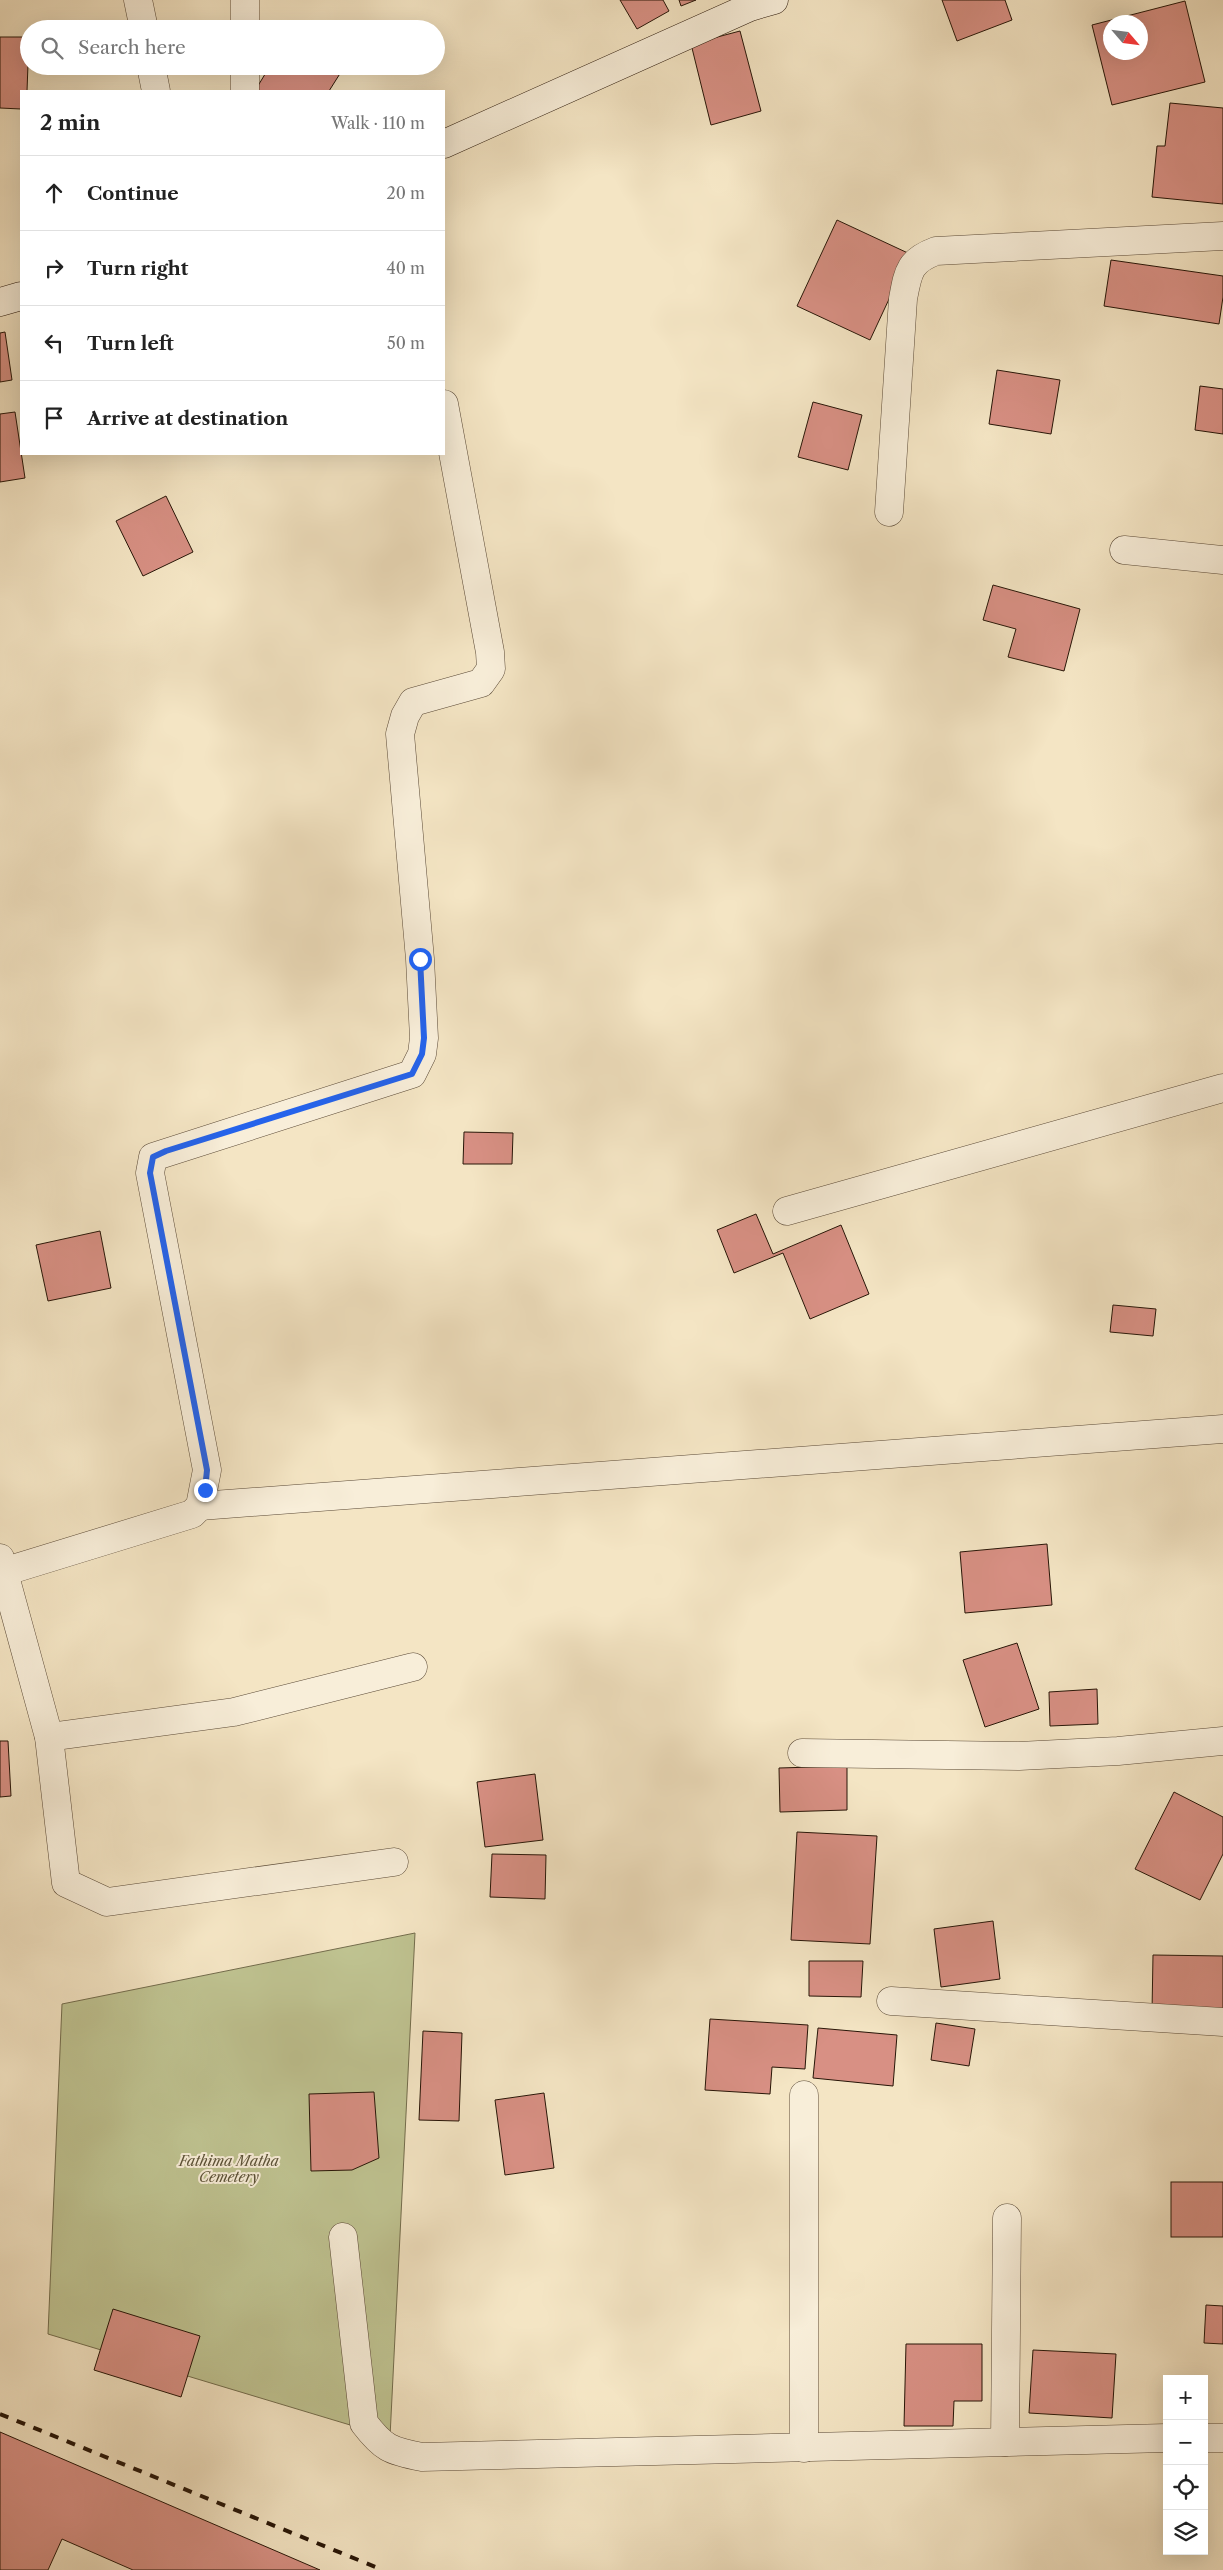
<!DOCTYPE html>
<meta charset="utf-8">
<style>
:root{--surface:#fff;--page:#f6f6f6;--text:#222;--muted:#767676;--line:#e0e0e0}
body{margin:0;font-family:"Libre Caslon Text",serif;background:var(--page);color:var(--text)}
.controls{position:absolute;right:15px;bottom:15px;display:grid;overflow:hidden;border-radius:0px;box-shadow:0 5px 20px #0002}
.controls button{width:45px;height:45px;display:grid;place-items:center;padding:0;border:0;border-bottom:1px solid var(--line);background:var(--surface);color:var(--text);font:25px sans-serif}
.compass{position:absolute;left:1103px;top:15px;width:45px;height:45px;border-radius:50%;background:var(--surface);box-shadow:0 5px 20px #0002;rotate:118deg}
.stop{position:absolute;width:15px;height:15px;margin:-11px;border:4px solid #2563eb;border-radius:50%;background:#fff}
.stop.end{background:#2563eb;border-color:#fff;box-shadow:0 1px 5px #0008}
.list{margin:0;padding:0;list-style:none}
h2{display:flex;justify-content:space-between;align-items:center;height:65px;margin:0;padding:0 20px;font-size:21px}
h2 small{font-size:16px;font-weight:400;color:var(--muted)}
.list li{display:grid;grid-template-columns:32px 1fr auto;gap:15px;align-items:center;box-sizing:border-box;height:75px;padding:0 20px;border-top:1px solid var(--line)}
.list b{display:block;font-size:19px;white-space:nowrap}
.list em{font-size:16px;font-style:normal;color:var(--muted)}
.icon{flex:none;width:28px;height:28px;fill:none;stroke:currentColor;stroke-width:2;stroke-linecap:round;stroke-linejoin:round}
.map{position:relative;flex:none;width:1223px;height:2570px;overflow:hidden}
.search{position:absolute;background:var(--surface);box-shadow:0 5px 20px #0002;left:20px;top:20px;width:425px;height:55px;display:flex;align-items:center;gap:12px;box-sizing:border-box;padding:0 18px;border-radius:28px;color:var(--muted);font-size:19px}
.panel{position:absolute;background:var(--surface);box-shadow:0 5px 20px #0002;left:20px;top:90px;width:425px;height:365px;border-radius:0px}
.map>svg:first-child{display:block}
</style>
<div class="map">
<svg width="1223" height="2570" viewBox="0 0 1223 2570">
<rect width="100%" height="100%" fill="#f4e5c4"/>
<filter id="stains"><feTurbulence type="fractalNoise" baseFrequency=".004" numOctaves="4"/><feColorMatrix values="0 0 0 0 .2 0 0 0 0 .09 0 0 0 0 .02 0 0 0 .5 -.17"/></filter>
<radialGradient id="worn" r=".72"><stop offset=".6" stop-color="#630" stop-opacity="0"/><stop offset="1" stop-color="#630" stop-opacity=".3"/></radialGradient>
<!-- green -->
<polygon fill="#bfc391" stroke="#736c4c" points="415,1933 390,2437 48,2334 62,2004"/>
<!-- building -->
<g fill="#d89084" stroke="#271507" fill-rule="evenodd">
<polygon points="620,0 663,0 669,11 637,29"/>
<polygon points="679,0 696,0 681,6"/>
<polygon points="942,0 1005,0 1012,20 957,41"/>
<path d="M1185 1 1205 82 1112 105 1092 25ZM1110 22H1140V52H1110Z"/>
<polygon points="740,31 761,111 711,125 691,44"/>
<polygon points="0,37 29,37 27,91 21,91 21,109 0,108"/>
<polygon points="270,66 333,66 341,72 329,91 259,91 256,89"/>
<polygon points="1170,103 1223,108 1223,204 1152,197 1157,146 1165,146"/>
<polygon points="837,220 910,254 870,340 797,306"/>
<polygon points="1111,260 1223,276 1223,297 1219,324 1104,306"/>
<polygon points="5,332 12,380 0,382 0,333"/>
<polygon points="997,370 1060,380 1051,434 989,424"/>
<polygon points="1200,386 1223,389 1223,434 1195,430"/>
<polygon points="813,402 862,415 848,470 798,457"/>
<polygon points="15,412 25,478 0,482 0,414"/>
<polygon points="166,496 193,552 143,576 116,521"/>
<polygon points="993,585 1080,609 1064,671 1008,657 1016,629 983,620"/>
<polygon points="464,1132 513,1133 512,1164 463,1164"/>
<polygon points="756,1214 773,1254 841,1225 869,1294 810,1319 783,1253 734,1273 717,1230"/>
<polygon points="100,1231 111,1288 48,1301 36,1245"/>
<polygon points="1113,1305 1156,1309 1153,1336 1110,1332"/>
<polygon points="1047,1544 1052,1605 965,1613 960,1552"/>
<polygon points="1017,1643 1039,1709 985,1727 963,1660"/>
<polygon points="1097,1689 1098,1724 1050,1726 1049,1692"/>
<polygon points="0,1741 8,1741 11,1796 0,1797"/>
<polygon points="847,1766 847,1810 780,1812 779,1768"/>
<polygon points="535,1774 543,1840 485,1847 477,1782"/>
<polygon points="1174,1792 1223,1817 1223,1854 1200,1900 1135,1869"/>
<polygon points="797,1832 877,1836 870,1944 791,1940"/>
<polygon points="492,1854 546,1855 545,1899 490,1897"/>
<polygon points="993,1921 1000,1979 941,1987 934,1929"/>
<polygon points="1153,1955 1223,1956 1223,2013 1152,2012"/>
<polygon points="809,1961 863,1961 861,1997 809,1996"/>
<polygon points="710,2019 808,2025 805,2069 772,2067 770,2094 705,2090"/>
<polygon points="936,2023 975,2029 969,2066 931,2060"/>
<polygon points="818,2028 897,2035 893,2086 813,2078"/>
<polygon points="423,2031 462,2033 459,2121 419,2120"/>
<polygon points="374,2092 379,2158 352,2170 311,2171 309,2094"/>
<polygon points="544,2093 554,2168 505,2175 495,2100"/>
<rect x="1171" y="2182" width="52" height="55"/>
<polygon points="1206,2305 1223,2306 1223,2344 1204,2343"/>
<polygon points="113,2309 200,2336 181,2397 94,2370"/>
<polygon points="906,2344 982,2344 982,2401 954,2401 953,2426 904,2426"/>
<polygon points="1033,2350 1116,2354 1112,2418 1029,2413"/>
<polygon points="0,2432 320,2570 133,2570 62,2539 48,2570 0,2570"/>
</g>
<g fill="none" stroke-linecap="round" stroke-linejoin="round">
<defs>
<g id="street">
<polyline points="138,0 144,29"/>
<polyline points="245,0 245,29"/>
<polyline points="151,66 156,91"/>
<polyline points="245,66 245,91"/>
<path d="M889 512 903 299C908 272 909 261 936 251L1223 236"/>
<polyline points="1124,550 1223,560"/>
<polyline points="787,1211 1223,1088"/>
<polyline points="200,1506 1223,1429"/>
<polyline points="0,1558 49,1737 66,1883 107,1902 394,1862"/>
<polyline points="0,1573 192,1514 200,1506 207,1470 150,1173 153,1157 412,1074 422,1054 424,1038 420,959 400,734 405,716 413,702 481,683 491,669 490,652 444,404"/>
<polyline points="49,1737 234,1712 413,1667"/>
<polyline points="802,1753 1019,1756 1118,1751 1223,1741"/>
<polyline points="891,2001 1223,2022"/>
<polyline points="804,2095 804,2448"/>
<path d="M343 2237 364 2423C383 2448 390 2451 422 2457L1167 2438"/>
<polyline points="1204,2438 1223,2438"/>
<polyline points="1005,2442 1007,2218"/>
</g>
<g id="secondary">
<polyline points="444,144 750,7 774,0"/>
<polyline points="0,302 21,296"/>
</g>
</defs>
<!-- street casing -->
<use href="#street" stroke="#5a4936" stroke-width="29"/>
<!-- secondary casing -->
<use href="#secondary" stroke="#271507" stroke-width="29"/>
<!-- street -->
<use href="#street" stroke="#f8eed9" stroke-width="28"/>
<!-- secondary -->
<use href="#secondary" stroke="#f8eed9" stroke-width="28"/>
<!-- rail -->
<polyline stroke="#271507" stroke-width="4" stroke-dasharray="9 9" stroke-linecap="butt" points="0,2414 383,2570"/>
</g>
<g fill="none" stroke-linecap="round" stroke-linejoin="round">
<!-- route -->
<polyline stroke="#2563eb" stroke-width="6" points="205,1490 207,1470 150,1173 153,1157 166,1151 412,1074 422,1054 424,1038 420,959"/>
</g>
<g text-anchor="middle" stroke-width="4" stroke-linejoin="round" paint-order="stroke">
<!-- park labels -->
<g font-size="14" font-style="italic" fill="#5c5237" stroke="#f8eed9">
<text x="229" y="2166">Fathima Matha<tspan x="229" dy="16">Cemetery</tspan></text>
</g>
</g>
<rect width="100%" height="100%" filter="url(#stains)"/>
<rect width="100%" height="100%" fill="url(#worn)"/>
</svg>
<div class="controls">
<button>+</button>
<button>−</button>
<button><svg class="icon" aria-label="locate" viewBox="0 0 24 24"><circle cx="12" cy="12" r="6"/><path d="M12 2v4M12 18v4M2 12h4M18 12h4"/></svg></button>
<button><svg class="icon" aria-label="layers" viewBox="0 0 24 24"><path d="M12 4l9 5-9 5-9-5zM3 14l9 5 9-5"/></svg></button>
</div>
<svg class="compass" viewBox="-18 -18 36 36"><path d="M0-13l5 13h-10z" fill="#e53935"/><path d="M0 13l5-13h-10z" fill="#767676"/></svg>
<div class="stop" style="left:420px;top:959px"></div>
<div class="stop end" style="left:205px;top:1490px"></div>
<div class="search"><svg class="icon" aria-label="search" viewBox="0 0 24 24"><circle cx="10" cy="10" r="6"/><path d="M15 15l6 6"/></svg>Search here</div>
<section class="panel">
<h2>2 min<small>Walk · 110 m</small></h2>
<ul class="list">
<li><svg class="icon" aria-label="ahead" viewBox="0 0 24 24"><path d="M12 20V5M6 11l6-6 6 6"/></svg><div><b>Continue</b></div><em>20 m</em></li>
<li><svg class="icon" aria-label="right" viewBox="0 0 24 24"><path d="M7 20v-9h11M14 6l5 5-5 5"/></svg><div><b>Turn right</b></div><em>40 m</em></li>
<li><svg class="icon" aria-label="left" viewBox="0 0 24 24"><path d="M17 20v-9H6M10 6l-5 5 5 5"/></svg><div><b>Turn left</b></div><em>50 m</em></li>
<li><svg class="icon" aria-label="arrive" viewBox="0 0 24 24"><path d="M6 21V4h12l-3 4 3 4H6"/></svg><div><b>Arrive at destination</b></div></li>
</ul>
</section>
</div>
